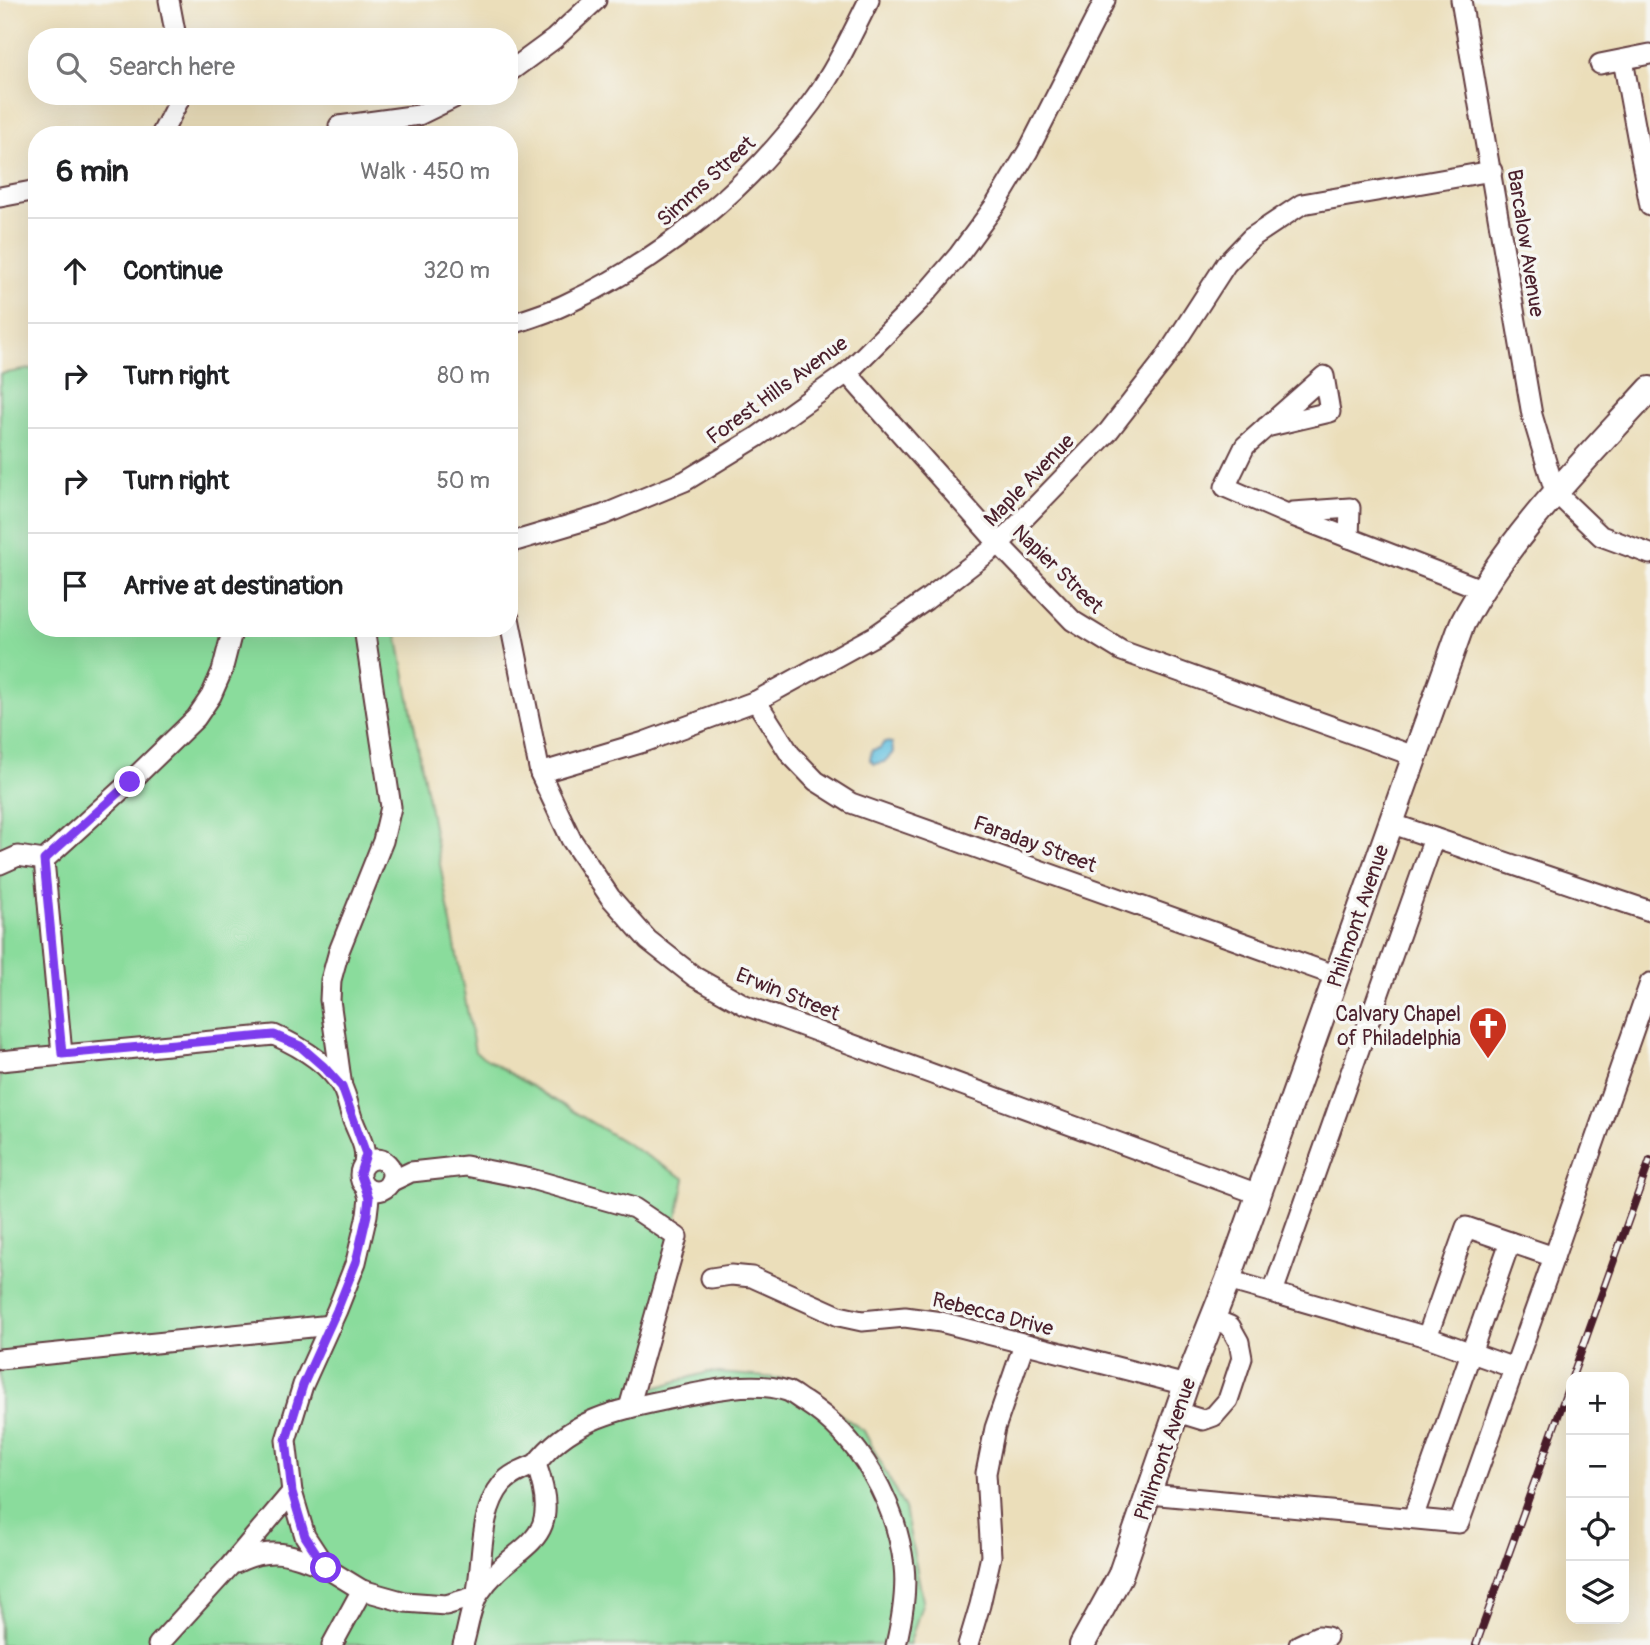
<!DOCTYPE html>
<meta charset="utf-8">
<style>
:root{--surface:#fff;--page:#f6f6f6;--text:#202124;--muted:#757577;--line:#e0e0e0}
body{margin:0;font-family:Pangolin,sans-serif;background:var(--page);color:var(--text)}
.controls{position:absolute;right:21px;bottom:21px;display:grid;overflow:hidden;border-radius:14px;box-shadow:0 7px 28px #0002}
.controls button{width:63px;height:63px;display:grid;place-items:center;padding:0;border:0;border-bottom:2px solid var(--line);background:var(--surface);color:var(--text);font:35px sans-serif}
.stop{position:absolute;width:21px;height:21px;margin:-16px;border:5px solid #7c3aed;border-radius:50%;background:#fff}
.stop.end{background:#7c3aed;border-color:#fff;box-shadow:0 2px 7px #0008}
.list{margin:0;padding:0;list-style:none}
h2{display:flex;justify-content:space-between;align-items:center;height:91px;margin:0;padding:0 28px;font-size:30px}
h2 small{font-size:23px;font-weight:400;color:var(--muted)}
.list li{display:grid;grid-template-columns:46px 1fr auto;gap:21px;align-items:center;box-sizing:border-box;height:105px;padding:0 28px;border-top:2px solid var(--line)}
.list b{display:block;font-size:26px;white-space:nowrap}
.list em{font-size:23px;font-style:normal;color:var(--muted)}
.icon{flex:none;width:38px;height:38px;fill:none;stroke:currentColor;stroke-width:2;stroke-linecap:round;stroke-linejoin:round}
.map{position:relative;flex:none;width:1650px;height:1645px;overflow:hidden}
.search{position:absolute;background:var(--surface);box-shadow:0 7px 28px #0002;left:28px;top:28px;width:490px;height:77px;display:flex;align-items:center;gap:18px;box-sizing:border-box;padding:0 24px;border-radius:28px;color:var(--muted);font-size:26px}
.panel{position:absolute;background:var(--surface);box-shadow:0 7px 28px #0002;left:28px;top:126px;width:490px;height:511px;border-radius:28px}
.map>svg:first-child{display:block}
</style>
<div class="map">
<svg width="1650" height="1645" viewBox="0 0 1650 1645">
<rect width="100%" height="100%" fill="#f6f6f2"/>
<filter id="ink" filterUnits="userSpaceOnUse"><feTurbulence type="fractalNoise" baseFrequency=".0143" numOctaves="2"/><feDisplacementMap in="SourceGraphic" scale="14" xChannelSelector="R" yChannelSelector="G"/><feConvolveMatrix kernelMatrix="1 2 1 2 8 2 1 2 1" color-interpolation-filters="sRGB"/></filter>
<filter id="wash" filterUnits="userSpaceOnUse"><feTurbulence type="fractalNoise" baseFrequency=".00686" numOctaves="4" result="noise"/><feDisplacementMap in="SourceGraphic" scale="28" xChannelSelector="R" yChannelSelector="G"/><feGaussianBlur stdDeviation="1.57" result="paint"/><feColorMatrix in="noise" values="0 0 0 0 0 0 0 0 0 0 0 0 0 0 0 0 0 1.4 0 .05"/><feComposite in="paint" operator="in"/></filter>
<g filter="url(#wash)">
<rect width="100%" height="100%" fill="#ebdeba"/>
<!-- green -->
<polygon fill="#8adc9c" stroke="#6a7e64" stroke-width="2" points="37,368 37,628 396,628 475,1052 685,1179 641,1392 708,1372 788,1379 864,1431 905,1509 923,1601 909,1645 0,1645 0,374"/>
<!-- water -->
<polygon fill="#61c0df" stroke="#567085" stroke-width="2" points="884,742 892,743 893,753 884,762 874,764 870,760 872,750 880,748"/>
</g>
<g filter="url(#ink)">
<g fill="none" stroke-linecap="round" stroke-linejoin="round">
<defs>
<g id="minor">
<polyline points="169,0 176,37"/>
<polyline points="1461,0 1532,415 1555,492 1601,536 1650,554"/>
<polyline points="1623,60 1650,206"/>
<polyline points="1600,64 1650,54"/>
<polyline points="509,72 554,39 596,0"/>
<polyline points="339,126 419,115 458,96"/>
<polyline points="161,135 181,96"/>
<polyline points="0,197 37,190"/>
<path d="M509 325C527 319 547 313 564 305 662 260 748 189 812 102 835 71 852 34 869 0"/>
<polyline points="847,373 999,544 1073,621 1122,651 1414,756"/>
<polyline points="1266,427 1330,412 1324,376 1245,446 1225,487 1285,513 1481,589"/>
<polyline points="1293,512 1350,508 1349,538"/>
<polyline points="509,543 603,515 685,481 757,437 847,373 920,300 958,256 996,204 1028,151 1105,0"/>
<polyline points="509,618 540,773 571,839 610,897 648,940 695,977 745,1005 1258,1194"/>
<polyline points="756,701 790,754 816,781 851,803 1337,976"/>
<polyline points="540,773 644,742 756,701 876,635 926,600 999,544 1108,432 1164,360 1226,264 1251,238 1302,204 1492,171"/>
<polyline points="1434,838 1650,911"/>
<polyline points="44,860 130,782 196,718 211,696 222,671 233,628"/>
<polyline points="0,864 18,856 44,860 62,1054"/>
<path d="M0 1061 274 1035C299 1046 328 1062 342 1087 348 1098 349 1112 354 1123 360 1138 367 1148 364 1164"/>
<polyline points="342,1087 330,1000 331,980 339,951 383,841 391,807 364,628"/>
<circle cx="376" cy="1175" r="16"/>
<polyline points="390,1182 411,1172 466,1166 531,1179 634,1208 677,1237 629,1408"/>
<path d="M366 1188 369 1198 367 1215 356 1262 337 1310 303 1385 286 1440 292 1492 305 1536 326 1568 362 1590 405 1602 446 1605 476 1596C484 1561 478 1513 502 1484 510 1474 524 1469 536 1464"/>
<polyline points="1554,1257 1650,983"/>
<polyline points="711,1278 731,1275 752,1277 839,1316 862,1321 905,1317 941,1322 1186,1385"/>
<polyline points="1228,1280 1427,1337"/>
<polyline points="1273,1292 1434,838 1390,823"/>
<polyline points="0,1359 331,1325"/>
<polyline points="1177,1412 1203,1420 1214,1416 1228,1400 1242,1358 1239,1342 1230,1326 1213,1319"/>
<polyline points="1149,1494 1459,1523 1554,1257 1466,1227 1427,1337 1514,1368"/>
<polyline points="1413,1518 1510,1242"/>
<path d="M236 1563C271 1545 292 1554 326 1568"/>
<polyline points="158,1645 229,1567 292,1492"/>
<polyline points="332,1645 362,1590"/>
<path d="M463 1645C468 1629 470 1607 479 1593 514 1540 567 1549 536 1464 567 1423 611 1411 660 1401 697 1393 750 1379 787 1391 793 1393 799 1399 805 1402 860 1437 896 1502 904 1566 907 1592 902 1619 896 1645"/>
<polyline points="968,1645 980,1605 991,1556 986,1473 995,1428 1024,1344"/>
<polyline points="1299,1645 1318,1636 1327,1637"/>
</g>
<path id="major" d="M1082 1645 1120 1576 1186 1385 1228 1280 1462 624C1509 535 1583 463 1650 389"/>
</defs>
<!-- minor casing -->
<use href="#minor" stroke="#623c40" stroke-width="23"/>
<!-- major casing -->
<use href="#major" stroke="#623c40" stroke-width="28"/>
<!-- minor -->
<use href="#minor" stroke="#fff" stroke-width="19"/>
<!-- major -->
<use href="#major" stroke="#fff" stroke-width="24"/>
<defs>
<g id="rail">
<polyline points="1572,1377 1650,1160"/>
<polyline points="1476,1645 1571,1380"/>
</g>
</defs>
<!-- rail casing -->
<use href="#rail" stroke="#4a1f2b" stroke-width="8"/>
<!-- rail -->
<use href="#rail" stroke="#f6f6f2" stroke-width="5" stroke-dasharray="16" stroke-linecap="butt"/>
</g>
</g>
<g fill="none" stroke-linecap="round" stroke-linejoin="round" filter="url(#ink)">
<!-- route -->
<polyline stroke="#7c3aed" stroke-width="9" points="130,782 44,860 62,1054 274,1035 300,1046 324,1067 342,1087 366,1154 360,1173 369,1198 367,1215 356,1262 337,1310 303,1385 286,1440 292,1492 305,1536 326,1568"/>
</g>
<!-- icons -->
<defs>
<symbol id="church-pin" viewBox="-11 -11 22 30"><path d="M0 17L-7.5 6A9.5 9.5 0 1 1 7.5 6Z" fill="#c8321e" stroke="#f6f6f2"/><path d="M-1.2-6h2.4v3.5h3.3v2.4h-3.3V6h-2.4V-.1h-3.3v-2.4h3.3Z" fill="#fff"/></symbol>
</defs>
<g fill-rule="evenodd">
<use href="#church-pin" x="1466" y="1004" width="44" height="60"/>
</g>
<g text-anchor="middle" stroke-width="7" stroke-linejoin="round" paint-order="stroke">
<!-- street labels -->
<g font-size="21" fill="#4a1f2b" stroke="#f6f6f2">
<text transform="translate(706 181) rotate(-42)" y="7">Simms Street</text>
<text transform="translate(1526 243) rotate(81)" y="7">Barcalow Avenue</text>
<text transform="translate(777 390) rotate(-36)" y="7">Forest Hills Avenue</text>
<text transform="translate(1029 480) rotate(-46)" y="7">Maple Avenue</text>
<text transform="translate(1058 569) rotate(44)" y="7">Napier Street</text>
<text transform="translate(1035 844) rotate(20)" y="7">Faraday Street</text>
<text transform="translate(1358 916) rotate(-71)" y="7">Philmont Avenue</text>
<text transform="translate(788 994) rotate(22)" y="7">Erwin Street</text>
<text transform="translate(993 1314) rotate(14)" y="7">Rebecca Drive</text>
<text transform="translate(1165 1449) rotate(-71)" y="7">Philmont Avenue</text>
</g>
<!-- poi labels -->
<g font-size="21" fill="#4a1f2b" stroke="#f6f6f2" text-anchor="end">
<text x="1461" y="1021">Calvary Chapel<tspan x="1461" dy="24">of Philadelphia</tspan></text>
</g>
</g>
</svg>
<div class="controls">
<button>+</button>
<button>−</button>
<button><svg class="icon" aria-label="locate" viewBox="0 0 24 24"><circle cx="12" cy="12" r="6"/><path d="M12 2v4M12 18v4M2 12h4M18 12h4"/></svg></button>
<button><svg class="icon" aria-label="layers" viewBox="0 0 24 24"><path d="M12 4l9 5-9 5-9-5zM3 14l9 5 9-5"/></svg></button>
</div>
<div class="stop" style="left:326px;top:1568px"></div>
<div class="stop end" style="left:130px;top:782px"></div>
<div class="search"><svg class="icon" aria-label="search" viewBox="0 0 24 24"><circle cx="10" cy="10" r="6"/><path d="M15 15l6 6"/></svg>Search here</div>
<section class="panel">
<h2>6 min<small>Walk · 450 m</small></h2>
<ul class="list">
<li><svg class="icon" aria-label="ahead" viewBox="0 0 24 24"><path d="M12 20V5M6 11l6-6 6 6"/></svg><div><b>Continue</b></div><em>320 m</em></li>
<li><svg class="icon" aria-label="right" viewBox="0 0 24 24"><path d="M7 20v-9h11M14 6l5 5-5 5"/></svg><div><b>Turn right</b></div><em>80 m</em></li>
<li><svg class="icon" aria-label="right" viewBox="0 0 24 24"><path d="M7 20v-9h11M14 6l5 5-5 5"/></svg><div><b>Turn right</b></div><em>50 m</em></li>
<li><svg class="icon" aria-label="arrive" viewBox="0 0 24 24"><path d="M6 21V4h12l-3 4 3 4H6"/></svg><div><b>Arrive at destination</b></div></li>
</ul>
</section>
</div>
